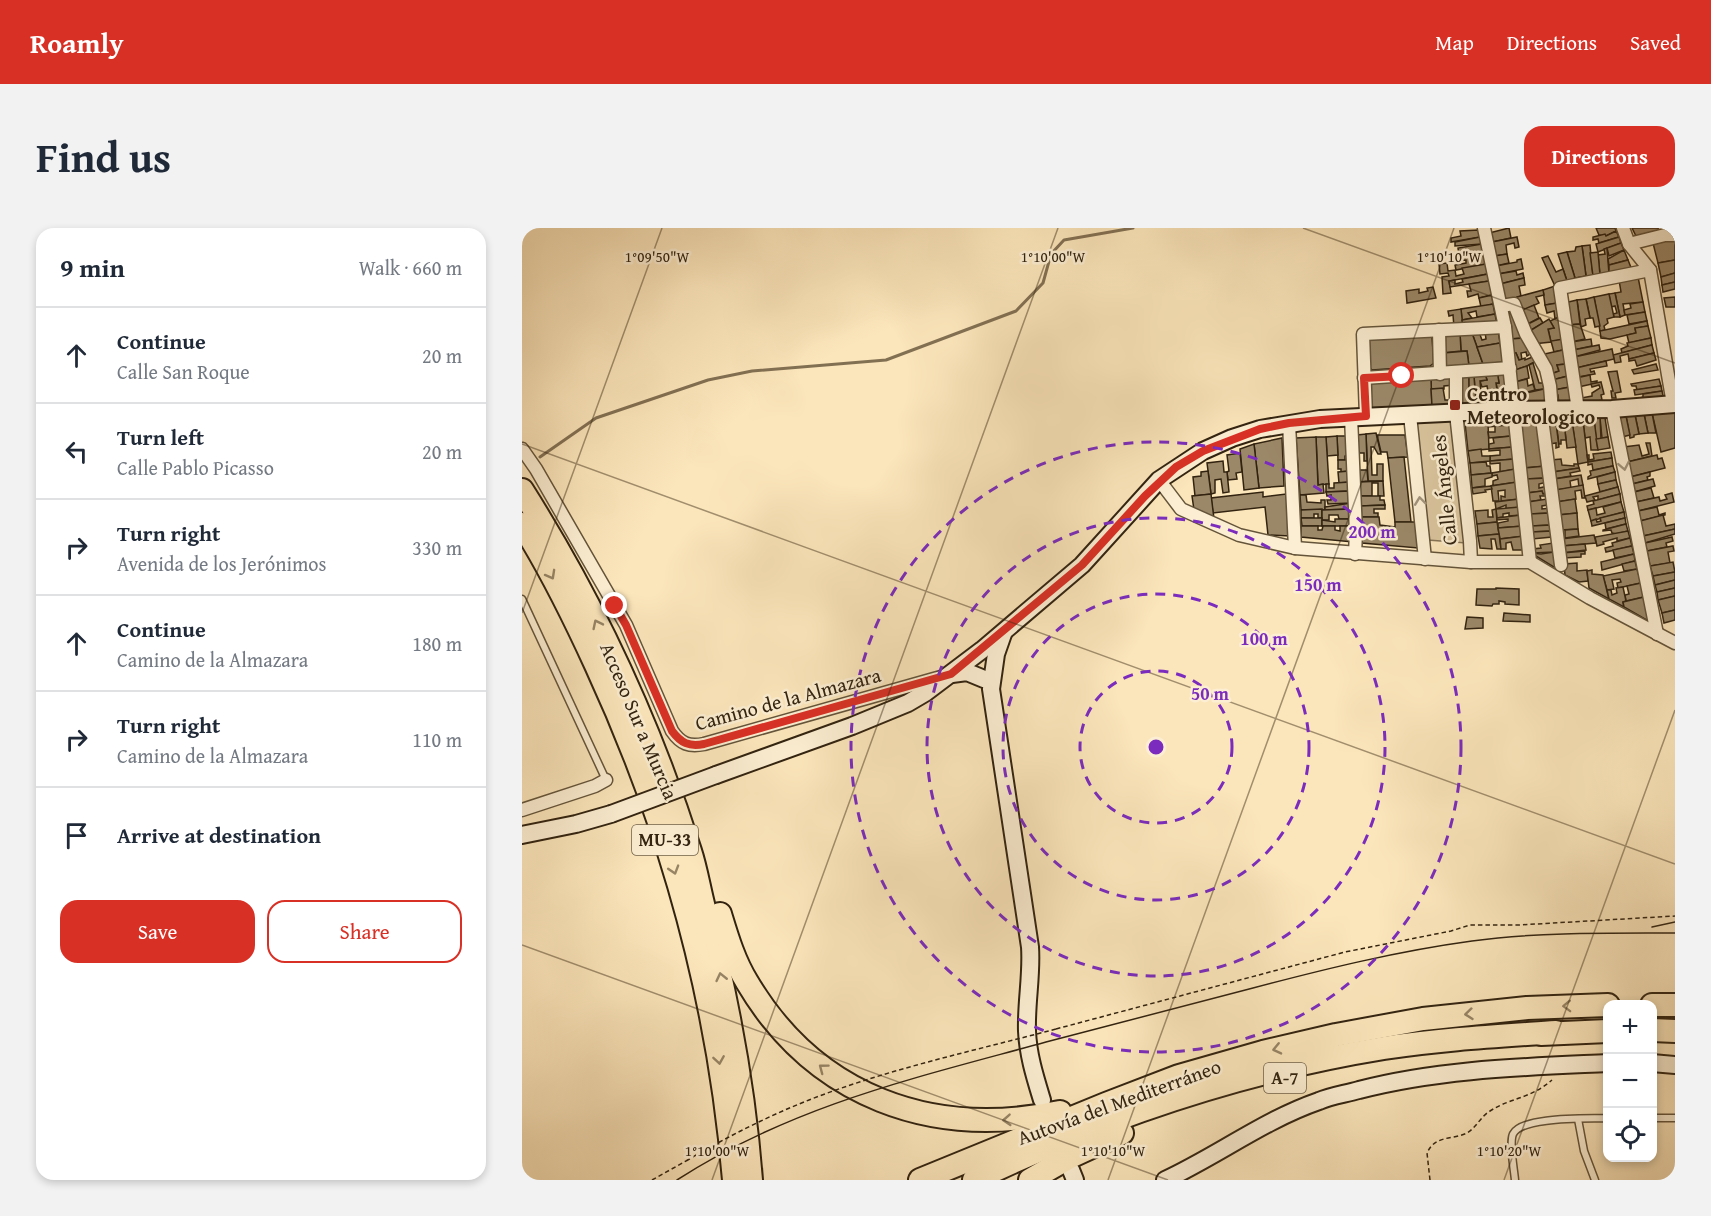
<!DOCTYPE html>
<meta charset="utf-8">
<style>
:root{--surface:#fff;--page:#f2f2f3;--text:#1f2937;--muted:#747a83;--line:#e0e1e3;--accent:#d93025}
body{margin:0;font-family:"Gentium Book Plus",serif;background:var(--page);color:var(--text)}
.controls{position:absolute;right:18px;bottom:18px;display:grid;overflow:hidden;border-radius:12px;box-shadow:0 3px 9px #0003}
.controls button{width:54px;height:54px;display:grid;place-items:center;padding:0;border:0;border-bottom:2px solid var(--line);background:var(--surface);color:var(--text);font:30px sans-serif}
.stop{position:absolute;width:18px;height:18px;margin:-14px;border:4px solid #d93025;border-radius:50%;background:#fff}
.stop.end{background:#d93025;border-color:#fff;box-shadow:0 2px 6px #0008}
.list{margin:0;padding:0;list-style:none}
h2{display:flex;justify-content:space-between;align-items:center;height:78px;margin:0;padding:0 24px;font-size:26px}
h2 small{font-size:20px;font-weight:400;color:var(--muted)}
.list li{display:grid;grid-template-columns:39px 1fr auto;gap:18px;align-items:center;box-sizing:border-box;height:96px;padding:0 24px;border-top:2px solid var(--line)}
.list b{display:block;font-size:22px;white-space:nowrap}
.list p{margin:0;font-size:20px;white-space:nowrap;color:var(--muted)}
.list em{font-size:20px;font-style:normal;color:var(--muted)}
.actions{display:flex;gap:12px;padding:18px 24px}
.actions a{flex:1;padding:14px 0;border:2px solid var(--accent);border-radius:18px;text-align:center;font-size:21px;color:var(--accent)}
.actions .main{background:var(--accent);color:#fff}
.icon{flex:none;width:33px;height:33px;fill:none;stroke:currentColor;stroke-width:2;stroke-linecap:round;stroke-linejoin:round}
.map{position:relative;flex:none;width:1153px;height:952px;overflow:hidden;border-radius:18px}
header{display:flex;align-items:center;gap:36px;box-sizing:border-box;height:84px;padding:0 30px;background:var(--accent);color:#fff}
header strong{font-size:28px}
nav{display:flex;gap:33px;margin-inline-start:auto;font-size:21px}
.intro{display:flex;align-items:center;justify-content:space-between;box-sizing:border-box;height:144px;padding:0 36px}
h1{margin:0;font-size:42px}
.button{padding:15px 27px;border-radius:18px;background:var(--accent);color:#fff;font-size:21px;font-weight:700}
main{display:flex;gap:36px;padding:0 36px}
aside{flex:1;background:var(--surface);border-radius:18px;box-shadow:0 3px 9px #0003}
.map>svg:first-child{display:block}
</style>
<header>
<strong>Roamly</strong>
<nav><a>Map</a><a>Directions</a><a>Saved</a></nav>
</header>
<div class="intro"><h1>Find us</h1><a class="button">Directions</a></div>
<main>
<aside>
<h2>9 min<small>Walk · 660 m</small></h2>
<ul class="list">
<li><svg class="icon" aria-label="ahead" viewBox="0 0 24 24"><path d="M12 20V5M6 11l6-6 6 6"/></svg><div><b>Continue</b><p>Calle San Roque</p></div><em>20 m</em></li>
<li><svg class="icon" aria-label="left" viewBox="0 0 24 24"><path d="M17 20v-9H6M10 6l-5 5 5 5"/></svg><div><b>Turn left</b><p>Calle Pablo Picasso</p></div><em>20 m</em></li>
<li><svg class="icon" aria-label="right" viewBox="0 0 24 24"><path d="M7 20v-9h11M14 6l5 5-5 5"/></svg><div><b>Turn right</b><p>Avenida de los Jerónimos</p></div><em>330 m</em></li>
<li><svg class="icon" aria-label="ahead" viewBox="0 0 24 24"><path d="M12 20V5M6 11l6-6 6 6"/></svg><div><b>Continue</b><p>Camino de la Almazara</p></div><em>180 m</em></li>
<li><svg class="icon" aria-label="right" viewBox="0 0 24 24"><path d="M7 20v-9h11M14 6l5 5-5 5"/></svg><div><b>Turn right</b><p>Camino de la Almazara</p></div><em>110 m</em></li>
<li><svg class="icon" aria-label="arrive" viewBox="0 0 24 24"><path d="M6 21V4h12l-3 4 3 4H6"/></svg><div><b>Arrive at destination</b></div></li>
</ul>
<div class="actions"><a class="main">Save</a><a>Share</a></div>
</aside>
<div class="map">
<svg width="1153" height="952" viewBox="0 0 1153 952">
<rect width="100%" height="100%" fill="#fbe5ba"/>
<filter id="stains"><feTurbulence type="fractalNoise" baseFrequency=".00333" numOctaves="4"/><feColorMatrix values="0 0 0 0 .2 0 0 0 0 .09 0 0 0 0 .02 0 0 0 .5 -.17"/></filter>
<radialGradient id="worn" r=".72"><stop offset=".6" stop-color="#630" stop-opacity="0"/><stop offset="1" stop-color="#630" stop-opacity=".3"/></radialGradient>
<!-- green -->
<polygon fill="#d9c49d" stroke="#867456" stroke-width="1.5" points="928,186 944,315 906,312 892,188"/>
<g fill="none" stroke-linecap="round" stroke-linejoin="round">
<!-- stream -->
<polyline stroke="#827053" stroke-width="3" points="18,229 74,190 186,152 230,143 364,132 494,83 521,55 529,26 542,12 611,0"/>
</g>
<!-- building -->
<g fill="#9b8868" stroke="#322310" stroke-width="1.5">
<polygon points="987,0 989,10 970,14 967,5"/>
<polygon points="1074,0 1093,0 1094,3 1084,8 1077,7"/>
<polygon points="1110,0 1136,0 1137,3 1116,12"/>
<polygon points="957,2 958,9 929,14 929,10 939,8 938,3"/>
<polygon points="1094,3 1097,9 1077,15 1076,11 1071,12 1071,9 1083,6 1084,8"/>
<polygon points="958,9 960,16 933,18 933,14"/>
<polygon points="995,9 997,19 993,20 992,15 984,17 985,26 972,28 970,14"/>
<polygon points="1097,9 1099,15 1076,24 1074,16"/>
<polygon points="1153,9 1153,32 1136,35 1130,11"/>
<polygon points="1099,15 1102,22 1087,28 1085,20"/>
<polygon points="960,16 961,23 937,27 936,20"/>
<polygon points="1068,17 1071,48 1064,48 1060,18"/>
<polygon points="1060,18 1064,48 1053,50 1045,24 1053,23 1054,19"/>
<polygon points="1085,20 1087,46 1078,47 1076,27 1083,26 1082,21"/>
<polygon points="1102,22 1106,32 1087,37 1086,31"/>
<polygon points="961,23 964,36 934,42 933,37 944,35 944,32 936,33 934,27"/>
<polygon points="1045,24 1053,50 1045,53 1036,26"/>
<polygon points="1076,24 1078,47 1071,48 1068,25"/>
<polygon points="985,26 987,35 974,38 972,28"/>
<polygon points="1026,28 1034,44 1041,41 1045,53 1033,58 1020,30"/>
<polygon points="999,31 1001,41 976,46 974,38 995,34 995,32"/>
<polygon points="1106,32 1110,42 1087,46 1087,37"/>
<polygon points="1153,32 1153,45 1139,49 1136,35"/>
<polygon points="925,35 926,43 933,42 934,48 942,46 940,40 964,36 966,46 927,53 929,65 921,66 920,49 927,48 926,45 918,46 917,36"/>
<polygon points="994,43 995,47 1001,45 1002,50 978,56 976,46"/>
<polygon points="1153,45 1153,54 1140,57 1139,49"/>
<polygon points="966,46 967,53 928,59 927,53 933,52 933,56 941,54 940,51"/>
<polygon points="1116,49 1121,74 1101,76 1103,87 1098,89 1093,65 1099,64 1097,52"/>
<polygon points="1002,50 1003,57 997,58 999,68 982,74 978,56"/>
<polygon points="967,53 970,67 957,70 956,66 946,69 945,63 949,63 947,56"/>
<polygon points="1153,54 1153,61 1141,64 1140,57"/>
<polygon points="1033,58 1035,75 1023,77 1021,62"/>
<polygon points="911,59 914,70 885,75 884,63 897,61 897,65 906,63 905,60"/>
<polygon points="1021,62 1022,67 1014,69 1017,75 1000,83 995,69"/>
<polygon points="1093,65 1098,89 1092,89 1091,86 1095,85 1093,78 1089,79 1087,66"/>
<polygon points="1087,66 1092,89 1085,91 1086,95 1082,98 1083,102 1078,103 1072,69"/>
<polygon points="970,67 971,76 959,79 957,70"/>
<polygon points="1072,69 1078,98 1073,99 1071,90 1068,90 1064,71"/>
<polygon points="1153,69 1153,79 1144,79 1142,70"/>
<polygon points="1064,71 1068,90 1063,91 1064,97 1059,99 1055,72"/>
<polygon points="1055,72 1058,96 1046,97 1042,75"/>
<polygon points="1121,74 1123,84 1103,87 1102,82 1109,80 1108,76"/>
<polygon points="1035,75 1039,88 1033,91 1032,83 1025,85 1023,77"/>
<polygon points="971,76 973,86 955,89 954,83 946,85 950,90 940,92 939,81"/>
<polygon points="1012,77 1017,90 1004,97 998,83"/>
<polygon points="939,81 941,99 932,99 931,87 927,88 926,83"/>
<polygon points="1123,84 1125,93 1107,96 1105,87"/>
<polygon points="988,85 994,91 1002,110 988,111 984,86"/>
<polygon points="973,86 975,96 941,99 940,92"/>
<polygon points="1039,88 1042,111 1029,114 1026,101 1032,100 1028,93"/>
<polygon points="1018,90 1021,95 1006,104 1004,97"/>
<polygon points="1027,91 1032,100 1026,101 1029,114 1011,116 1006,104"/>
<polygon points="1125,93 1126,98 1113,100 1114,105 1088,111 1079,110 1078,103"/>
<polygon points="1058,96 1063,111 1049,114 1046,97"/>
<polygon points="1126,98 1129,110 1107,115 1105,107 1114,105 1113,100"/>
<polygon points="976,102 978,115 955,119 950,105 957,104 960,112 964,111 963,104"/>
<polygon points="938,105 950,105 961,136 947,138 945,123 939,123"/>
<polygon points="938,105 939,123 921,125 919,106"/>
<polygon points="907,107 910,110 912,135 908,138 850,142 846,138 845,113 848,110"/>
<polygon points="1002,110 1011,124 1005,128 1004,124 999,125 1000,132 997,132 994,125 991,125 988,111"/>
<polygon points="1129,110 1130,117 1100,125 1099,121 1106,118 1105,115"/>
<polygon points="1042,111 1041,122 1032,124 1029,113"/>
<polygon points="1069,111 1070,118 1051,122 1049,114"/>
<polygon points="978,115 981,134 961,136 955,119"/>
<polygon points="1077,117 1078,122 1052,129 1051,122"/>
<polygon points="1130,117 1132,125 1107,131 1106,126 1098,128 1099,134 1093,135 1091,127"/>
<polygon points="1090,121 1092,131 1054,140 1052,129"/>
<polygon points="1041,122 1044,136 1035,137 1037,143 1029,146 1018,127"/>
<polygon points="945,123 947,138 922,141 921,125"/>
<polygon points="991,125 994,125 997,132 1003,130 1003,132 1013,128 1016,132 1005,138 993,142"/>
<polygon points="1132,125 1134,132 1115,138 1113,132 1107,133 1107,131"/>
<polygon points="1084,133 1085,138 1068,141 1069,144 1072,143 1073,146 1056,149 1054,140"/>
<polygon points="1011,135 1017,155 1021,155 1022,161 1013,162 1007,137"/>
<polygon points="1044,136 1046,148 1030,152 1029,146 1037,143 1035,137"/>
<polygon points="1134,136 1136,142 1112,146 1110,142"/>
<polygon points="1005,138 1007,150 993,154 993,142"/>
<polygon points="983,141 985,170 984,173 978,174 974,155 977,155 975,142"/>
<polygon points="975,142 977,155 974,155 975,162 966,163 965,158 960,159 958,153 965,152 963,146"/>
<polygon points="1095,143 1099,164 1093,165 1094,170 1090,170 1089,163 1091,163 1086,144"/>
<polygon points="963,146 965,152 958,153 960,175 954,176 952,148"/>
<polygon points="1068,147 1069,154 1075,153 1075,155 1056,159 1054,150"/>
<polygon points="947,148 948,176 938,177 935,149"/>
<polygon points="947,148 952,148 954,176 948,176 947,171 950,171 950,161 947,162"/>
<polygon points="1046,148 1048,159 1032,162 1030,152"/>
<polygon points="931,150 932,157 922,158 922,161 909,161 909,151"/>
<polygon points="909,151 910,178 852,181 849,178 847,158 851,154"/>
<polygon points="1005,151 1006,158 1011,156 1013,162 995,167 993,154"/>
<polygon points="1137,151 1139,158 1115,162 1114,158 1110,158 1109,156"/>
<polygon points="1079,154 1082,166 1079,167 1080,172 1060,176 1059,170 1070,168 1070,165 1078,160 1077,157 1070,159 1069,156"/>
<polygon points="1139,158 1140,163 1113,167 1112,162"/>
<polygon points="1048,159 1050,176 1037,176 1036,167 1034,167 1032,162"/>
<polygon points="921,160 923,172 928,172 931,177 910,178 909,161"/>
<polygon points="1022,161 1025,175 1000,176 995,167"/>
<polygon points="975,162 978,174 960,175 960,164"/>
<polygon points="1140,163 1142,172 1117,174 1118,170 1121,169 1121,166"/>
<polygon points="1153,183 1153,220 1139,224 1130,185"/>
<polygon points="1130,185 1134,205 1126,205 1122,186"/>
<polygon points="1122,186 1126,205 1117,206 1113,187"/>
<polygon points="1113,187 1117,206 1112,207 1112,209 1108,210 1104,188"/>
<polygon points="1104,188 1108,207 1100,209 1096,189"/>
<polygon points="987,189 988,197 966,199 966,191"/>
<polygon points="1078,190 1083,190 1086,209 1080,210"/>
<polygon points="1078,190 1079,211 1074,211 1072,191"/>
<polygon points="1072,191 1076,222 1069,222 1068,209 1063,210 1061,193"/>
<polygon points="1050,193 1061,193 1066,234 1056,236"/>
<polygon points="1050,193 1054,219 1045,220 1042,194"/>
<polygon points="1017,194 1023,238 1001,240 995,196"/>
<polygon points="1042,194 1044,212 1039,212 1039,216 1037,216 1034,195"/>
<polygon points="943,195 966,195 967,221 946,223"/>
<polygon points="1025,195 1034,195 1037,219 1034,220 1034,215 1028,216"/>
<polygon points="988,197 989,208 967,210 966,204 973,204 973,198"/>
<polygon points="854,205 859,226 856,226 852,219 849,219 850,247 855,247 855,236 861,236 861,253 846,253 844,206"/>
<polygon points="844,206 845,233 842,233 842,225 836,225 835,207"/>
<polygon points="855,207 883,207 886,229 866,230 865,224 859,224"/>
<polygon points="815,208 826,208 827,227 823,228 823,232 816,232"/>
<polygon points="815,208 816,227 805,228 804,209"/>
<polygon points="989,208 991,219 967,221 967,216 972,215 971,210"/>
<polygon points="794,209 804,209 807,256 796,257"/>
<polygon points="794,209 796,257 801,256 802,265 778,267 774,210"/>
<polygon points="1086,209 1088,220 1076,222 1074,211"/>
<polygon points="760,210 762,258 737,260 732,216"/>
<polygon points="1124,215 1128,215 1130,228 1105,234 1102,219 1117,217 1120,228 1127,226"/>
<polygon points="732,216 737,260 722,262 718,221"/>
<polygon points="991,219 992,231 968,233 968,228 978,227 978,222 967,223 967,221"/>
<polygon points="959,221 960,228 968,228 968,233 948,235 946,223"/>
<polygon points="1089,224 1090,230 1066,234 1065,227 1067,227 1067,232 1072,231 1071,226"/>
<polygon points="718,225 720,244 714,245 715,251 706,252 705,244 707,243 705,227"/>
<polygon points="1135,227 1136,231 1140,230 1143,240 1108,249 1105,234"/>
<polygon points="882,229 889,294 873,294 866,230"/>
<polygon points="1090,230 1091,238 1071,242 1070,236 1066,237 1066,234"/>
<polygon points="992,231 993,241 978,244 978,235 968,236 968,233"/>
<polygon points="1039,231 1040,237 1052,238 1052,236 1056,236 1057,240 1031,244 1029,232"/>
<polygon points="816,232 827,232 827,243 819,244 819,241 816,241"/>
<polygon points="701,233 702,244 705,244 707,264 701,265 699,251 693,252 693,265 689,266 685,235"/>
<polygon points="964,234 965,238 968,238 969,245 949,247 948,235"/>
<polygon points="1024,238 1025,250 1003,251 1001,240"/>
<polygon points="1091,238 1093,244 1066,251 1066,249 1069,247 1068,243"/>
<polygon points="1057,240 1058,243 1048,245 1049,248 1032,251 1031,244"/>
<polygon points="993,241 995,254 969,258 971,257 971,253 976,251 975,247 970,248 970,245"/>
<polygon points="837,242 845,242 846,253 837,254"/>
<polygon points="686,243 689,266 673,268 671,249 679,248 679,244"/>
<polygon points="827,243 828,254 817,255 816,244"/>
<polygon points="1093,244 1094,252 1076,256 1075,249"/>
<polygon points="1128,244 1128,248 1125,249 1126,252 1110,256 1108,249"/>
<polygon points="970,245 970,249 963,251 963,258 950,260 949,247"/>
<polygon points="1059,247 1061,257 1057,259 1056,251 1048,253 1049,260 1033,262 1032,251"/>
<polygon points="1025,250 1025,254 1017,256 1017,260 1026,258 1026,266 1021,266 1020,263 1005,265 1003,251"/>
<polygon points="1131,251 1133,258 1112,264 1110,256"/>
<polygon points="1094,252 1096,259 1078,264 1076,256"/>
<polygon points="861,253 862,268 856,268 856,255 850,255 850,268 838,268 837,254"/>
<polygon points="828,254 828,263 804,264 804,256 807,256 807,260 812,260 812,255"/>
<polygon points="995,254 997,271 979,273 979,268 983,269 983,262 976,263 977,273 971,273 969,258"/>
<polygon points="1061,257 1063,270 1060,270 1059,262 1053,263 1054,271 1034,274 1033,262"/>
<polygon points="969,258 970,261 963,262 964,264 951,266 950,260"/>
<polygon points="1096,259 1098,266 1076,272 1076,268 1071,269 1073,272 1065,274 1063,268"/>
<polygon points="1129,260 1132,270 1114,274 1112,264"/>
<polygon points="828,263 829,275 806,276 805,272 809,272 809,267 805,268 804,264"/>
<polygon points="1020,263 1021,266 1026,266 1027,268 1018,268 1019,272 1006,274 1005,265"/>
<polygon points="741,264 741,269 764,266 768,308 746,307 743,279 691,285 689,270"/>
<polygon points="1150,265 1152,274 1116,283 1114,274 1137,269 1138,273 1145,271 1143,267"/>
<polygon points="689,266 692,291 672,282 670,268"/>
<polygon points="1098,266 1099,274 1066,282 1065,278 1072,276 1071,273"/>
<polygon points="778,267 784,267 785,274 799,275 799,272 803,272 803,282 779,282"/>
<polygon points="838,268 858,268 858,272 862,272 863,277 838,278"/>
<polygon points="997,271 998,279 984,281 984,277 974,281 973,274"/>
<polygon points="1025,271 1026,277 1020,278 1020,281 1028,280 1028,285 1007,286 1006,274"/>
<polygon points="1053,271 1055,285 1036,287 1034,274"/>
<polygon points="1099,274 1102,284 1069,293 1066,282 1074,280 1075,287 1083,285 1081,279"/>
<polygon points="829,275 829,281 803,282 803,279"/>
<polygon points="863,277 863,281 852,281 852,285 856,285 856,289 839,289 838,278"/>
<polygon points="998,279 999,287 987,288 987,285 981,286 981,289 975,290 974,281"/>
<polygon points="1135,279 1137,287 1143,285 1143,287 1118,293 1116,283"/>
<polygon points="800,281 800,290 796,290 796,286 792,286 792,290 779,290 779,282"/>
<polygon points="829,281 829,291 817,291 816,287 807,287 807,292 800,292 800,282"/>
<polygon points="974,281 975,294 955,296 953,283 966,282 966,289 971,289 970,282"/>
<polygon points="1102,284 1103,290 1070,298 1069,293 1074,291 1075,294 1079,293 1078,290"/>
<polygon points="1028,285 1029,297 1009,298 1007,286"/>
<polygon points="1055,285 1056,301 1038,302 1036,287"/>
<polygon points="999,287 1001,298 976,300 976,295 986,293 986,291 975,292 975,290"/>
<polygon points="1141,287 1144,298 1153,296 1153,301 1121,308 1118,293"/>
<polygon points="839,289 857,289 858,297 873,299 873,294 893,294 896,320 840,315"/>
<polygon points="779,290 800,290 800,298 780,298"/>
<polygon points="1103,290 1104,296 1084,301 1083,295"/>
<polygon points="813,291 829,291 829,298 800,298 800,292 813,294"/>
<polygon points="975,294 977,306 956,308 955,296"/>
<polygon points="1104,296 1106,303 1094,306 1090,305 1089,302 1081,303 1081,302"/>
<polygon points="1029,297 1030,303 1009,304 1009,298"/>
<polygon points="779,298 796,298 796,302 800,302 801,298 813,298 813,302 818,303 818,298 830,298 831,314 779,309"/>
<polygon points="1001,298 1002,308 978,311 976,300"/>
<polygon points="1056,301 1057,308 1043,310 1043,302"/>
<polygon points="1153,301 1153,306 1123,315 1121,308"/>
<polygon points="1030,303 1030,309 1010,311 1009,304"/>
<polygon points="1106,303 1108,310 1095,313 1095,310 1081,314 1082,316 1075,318 1073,309"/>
<polygon points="977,306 979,321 975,321 973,311 969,311 970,321 958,320 956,308"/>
<polygon points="1072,307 1074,315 1040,318 1039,311"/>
<polygon points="1002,308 1002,322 991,322 989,314 984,315 984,321 979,321 978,311"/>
<polygon points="1150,309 1151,313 1144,315 1145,319 1125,323 1123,315"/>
<polygon points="1108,310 1110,318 1084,324 1083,320 1091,318 1090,315"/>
<polygon points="1031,315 1032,324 1009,325 1010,321 1019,320 1018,317"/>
<polygon points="1063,316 1064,322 1040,325 1040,318"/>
<polygon points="1110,318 1112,326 1093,330 1091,322"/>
<polygon points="1151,318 1152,323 1146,324 1148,335 1128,338 1125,323"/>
<polygon points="1063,323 1063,326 1059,326 1059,329 1041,330 1040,325"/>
<polygon points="1032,324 1035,341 1009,325 1019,326"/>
<polygon points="1112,326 1113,333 1080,342 1079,334"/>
<polygon points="1113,333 1115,341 1102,343 1100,336"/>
<polygon points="1151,334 1153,344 1131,348 1128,338"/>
<polygon points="1055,335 1055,343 1065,342 1066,353 1057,354 1043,347 1042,336"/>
<polygon points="1115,341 1119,355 1096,360 1095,355 1099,354 1098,351 1090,352 1092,361 1085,362 1081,348"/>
<polygon points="1070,342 1070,346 1081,347 1087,371 1067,360 1065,343"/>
<polygon points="1153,344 1153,352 1133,357 1131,348"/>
<polygon points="1153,352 1153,360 1135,364 1133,357"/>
<polygon points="1119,355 1122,369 1104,373 1103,367 1107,366 1105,358"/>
<polygon points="1101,359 1104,373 1101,374 1102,379 1087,371 1085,362 1089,362 1090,367 1095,365 1094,360"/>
<polygon points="974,360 997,361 997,377 983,376 983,374 977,373 977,376 971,376 970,378 954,377 955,361 974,361"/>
<polygon points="1153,360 1153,368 1136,372 1135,364"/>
<polygon points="1153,368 1153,382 1140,385 1136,372"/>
<polygon points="1122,369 1128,394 1102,379 1101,374"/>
<polygon points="1153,382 1153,392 1142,395 1140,385"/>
<polygon points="982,385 1008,387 1008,394 981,393"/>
<polygon points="945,389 961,390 961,400 943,401"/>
</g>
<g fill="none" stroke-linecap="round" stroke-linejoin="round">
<defs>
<g id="lane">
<polyline points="0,371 84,552"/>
<polyline points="1130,890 1153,890"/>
<polyline points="1056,891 1062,923 1073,952"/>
<path d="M993 952C992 941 987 915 991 906 1000 888 1067 891 1086 890"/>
</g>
<g id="street">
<polyline points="962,0 983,99 1008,334"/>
<polyline points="1101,0 1107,16 1128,42 1151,176"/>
<polyline points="1107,16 1143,7 1153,7"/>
<polyline points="979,78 992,76 1004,106 1024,141 1028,158 1030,183"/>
<polyline points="917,102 918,146"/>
<polyline points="934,144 934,185 948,313 949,334"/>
<polyline points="842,150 988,140"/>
<polyline points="1090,181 1135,406"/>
<polyline points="1056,182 1038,60 1128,42"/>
<polyline points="1019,183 1039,337"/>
<polyline points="888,187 903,331"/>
<polyline points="844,188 841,106 983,99"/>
<polyline points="829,189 834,304 833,326"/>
<polyline points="767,195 773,320"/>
<path d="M0 221 14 241 104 397 150 503C159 516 167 519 182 516L419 449"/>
<polyline points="637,252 659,281 717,307 773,320 949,334 1008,334 1068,370 1153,415"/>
<polyline points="0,582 73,558 84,552"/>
</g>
<g id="secondary">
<path d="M481 406 474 426 469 461 508 719C510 747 504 775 505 803 506 827 513 849 520 872"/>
<polyline points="430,446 445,444 462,451"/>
<polyline points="194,547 330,498 386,475 403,465 460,422 560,337 637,252 681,223 710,210 738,201 798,191 985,182 1090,181 1153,176"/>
<polyline points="0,607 54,596 89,586"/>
<polyline points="1130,835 1153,837"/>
<polyline points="549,942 553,952"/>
<path d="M643 952C695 928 742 892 797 873 809 868 823 866 837 862 918 841 1002 839 1086 835"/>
</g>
<g id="highway">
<path d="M0 262C71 374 128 497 168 623 174 641 177 661 182 680 205 769 222 860 229 952"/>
<path d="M0 296C28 340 52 389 74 437 149 599 197 773 212 952"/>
<path d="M198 686C205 709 212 733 225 754 293 869 410 911 538 884"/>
<polyline points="1130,777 1153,777"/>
<polyline points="1130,802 1153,803"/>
<polyline points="1019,806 1086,803"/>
<polyline points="398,952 584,876 657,848 741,824 814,807 901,791 1005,780 1086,777"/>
<path d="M452 952C581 890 720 843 862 820 919 811 977 808 1034 804"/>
<polyline points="508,952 548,929 600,905"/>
</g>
</defs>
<!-- lane casing -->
<use href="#lane" stroke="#64543a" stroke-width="9"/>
<!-- street casing -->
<use href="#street" stroke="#64543a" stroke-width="15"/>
<!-- secondary casing -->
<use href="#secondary" stroke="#322310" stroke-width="20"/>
<!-- highway casing -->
<use href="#highway" stroke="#322310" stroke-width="26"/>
<!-- path -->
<g stroke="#322310" stroke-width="1.5" stroke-dasharray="4.5 3" stroke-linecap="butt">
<polyline points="534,801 823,724 929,703 948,697 997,697 1153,688"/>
<polyline points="130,952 164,933"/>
<path d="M908 952 905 925C913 907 930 912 945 905 954 900 959 888 968 883 990 869 1008 871 1030 852"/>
</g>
<!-- lane -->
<use href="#lane" stroke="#fceed2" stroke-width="6"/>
<!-- street -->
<use href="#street" stroke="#fceed2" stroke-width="12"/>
<!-- secondary -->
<use href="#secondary" stroke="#fceed2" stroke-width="16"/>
<!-- highway -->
<use href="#highway" stroke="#fbe5ba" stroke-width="22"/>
<!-- tram -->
<g stroke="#322310" stroke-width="1.5">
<polyline points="1130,699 1153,694"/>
<path d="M155 952C271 877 393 850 524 814 593 796 662 778 731 760 803 741 876 723 950 713 1017 704 1085 705 1153 705"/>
</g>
<defs>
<polyline id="secondary-bridge" points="89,586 194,547"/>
</defs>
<!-- secondary-bridge casing -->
<use href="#secondary-bridge" stroke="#322310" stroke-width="20" stroke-linecap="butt"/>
<!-- path-bridge -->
<path stroke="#322310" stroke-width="1.5" stroke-dasharray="4.5 3" stroke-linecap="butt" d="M164 933C203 910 244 889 287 872 366 841 451 823 534 801"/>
<!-- secondary-bridge -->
<use href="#secondary-bridge" stroke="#fceed2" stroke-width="16"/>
</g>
<!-- one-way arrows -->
<defs><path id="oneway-chevron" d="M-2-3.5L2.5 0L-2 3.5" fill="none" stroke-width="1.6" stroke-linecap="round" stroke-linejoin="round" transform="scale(1.5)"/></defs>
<g stroke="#a1937b">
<use href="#oneway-chevron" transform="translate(1102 238) rotate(79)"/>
<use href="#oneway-chevron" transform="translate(898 273) rotate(-97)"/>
</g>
<g stroke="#968465">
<use href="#oneway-chevron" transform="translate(29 347) rotate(61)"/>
<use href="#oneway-chevron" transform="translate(75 396) rotate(-116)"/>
<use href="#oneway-chevron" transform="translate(152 642) rotate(73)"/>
<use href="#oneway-chevron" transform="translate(199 749) rotate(-103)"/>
<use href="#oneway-chevron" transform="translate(1045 778) rotate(178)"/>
<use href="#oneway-chevron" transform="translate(947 786) rotate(174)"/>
<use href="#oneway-chevron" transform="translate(755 821) rotate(167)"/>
<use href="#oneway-chevron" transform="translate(197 832) rotate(81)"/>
<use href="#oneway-chevron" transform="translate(301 840) rotate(-143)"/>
<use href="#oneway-chevron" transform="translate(485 892) rotate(176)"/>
</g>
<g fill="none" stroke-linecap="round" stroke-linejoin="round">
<!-- route -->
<path stroke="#d93025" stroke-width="8" d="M93 378 104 397 150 503C159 515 167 519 182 516L429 446 560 337 623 268 654 239 681 223 738 201 767 195 844 188 842 150 880 148"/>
</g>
<!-- ticks -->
<path fill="none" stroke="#322310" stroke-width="1.5" stroke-opacity="0.45" d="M781 0 1153 135M0 216 1153 636M0 385 140 0M0 717 646 952M190 952 536 0M586 952 932 0M982 952 1153 482"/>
<!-- distance rings -->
<g fill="none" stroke="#7b2cbf" stroke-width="3" stroke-dasharray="10 8">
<circle cx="634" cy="519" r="76"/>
<circle cx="634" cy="519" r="153"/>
<circle cx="634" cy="519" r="229"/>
<circle cx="634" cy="519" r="305"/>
</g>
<!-- markers -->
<rect fill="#8f2418" stroke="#fceed2" stroke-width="2" x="927" y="171" width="12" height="12" rx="3"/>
<g text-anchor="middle" stroke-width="5" stroke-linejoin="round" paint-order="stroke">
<!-- shield labels -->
<g fill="#fceed2" stroke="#6f604a" stroke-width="1.5">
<rect x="110" y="597" width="66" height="30" rx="4.5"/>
<rect x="742" y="835" width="42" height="30" rx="4.5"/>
</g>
<g font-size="18" font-weight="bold" fill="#322310">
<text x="143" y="618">MU-33</text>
<text x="763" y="856">A-7</text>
</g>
<!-- poi labels -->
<g font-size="20" font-weight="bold" fill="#322310" stroke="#fceed2" text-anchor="start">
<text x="945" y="173">Centro<tspan x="945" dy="23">Meteorologico</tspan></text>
</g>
<!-- street labels -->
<g font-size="20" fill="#322310" stroke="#fceed2">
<text transform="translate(922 262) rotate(-96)" y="7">Calle Ángeles</text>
<text transform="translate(266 471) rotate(-15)" y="7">Camino de la Almazara</text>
<text transform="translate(117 493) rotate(67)" y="7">Acceso Sur a Murcia</text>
<text transform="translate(597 874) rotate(-20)" y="7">Autovía del Mediterráneo</text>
</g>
</g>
<g font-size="15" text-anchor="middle" fill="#322310" stroke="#fceed2" stroke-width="5" stroke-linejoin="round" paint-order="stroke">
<text x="135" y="34">1°09'50"W</text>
<text x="531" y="34">1°10'00"W</text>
<text x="927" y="34">1°10'10"W</text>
<text x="195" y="928">1°10'00"W</text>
<text x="591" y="928">1°10'10"W</text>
<text x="987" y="928">1°10'20"W</text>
</g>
<circle cx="634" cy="519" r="9" fill="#7b2cbf" stroke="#fceed2" stroke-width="3"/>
<g font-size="18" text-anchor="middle" font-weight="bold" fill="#7b2cbf" stroke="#fceed2" stroke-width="5" stroke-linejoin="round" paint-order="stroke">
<text x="850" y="310">200 m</text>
<text x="796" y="363">150 m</text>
<text x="742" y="417">100 m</text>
<text x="688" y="472">50 m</text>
</g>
<rect width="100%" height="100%" filter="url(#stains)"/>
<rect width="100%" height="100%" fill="url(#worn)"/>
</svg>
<div class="controls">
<button>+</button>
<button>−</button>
<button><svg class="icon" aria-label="locate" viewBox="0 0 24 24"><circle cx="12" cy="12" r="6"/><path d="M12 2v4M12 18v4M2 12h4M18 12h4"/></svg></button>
</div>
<div class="stop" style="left:880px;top:148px"></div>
<div class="stop end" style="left:93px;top:378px"></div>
</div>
</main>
